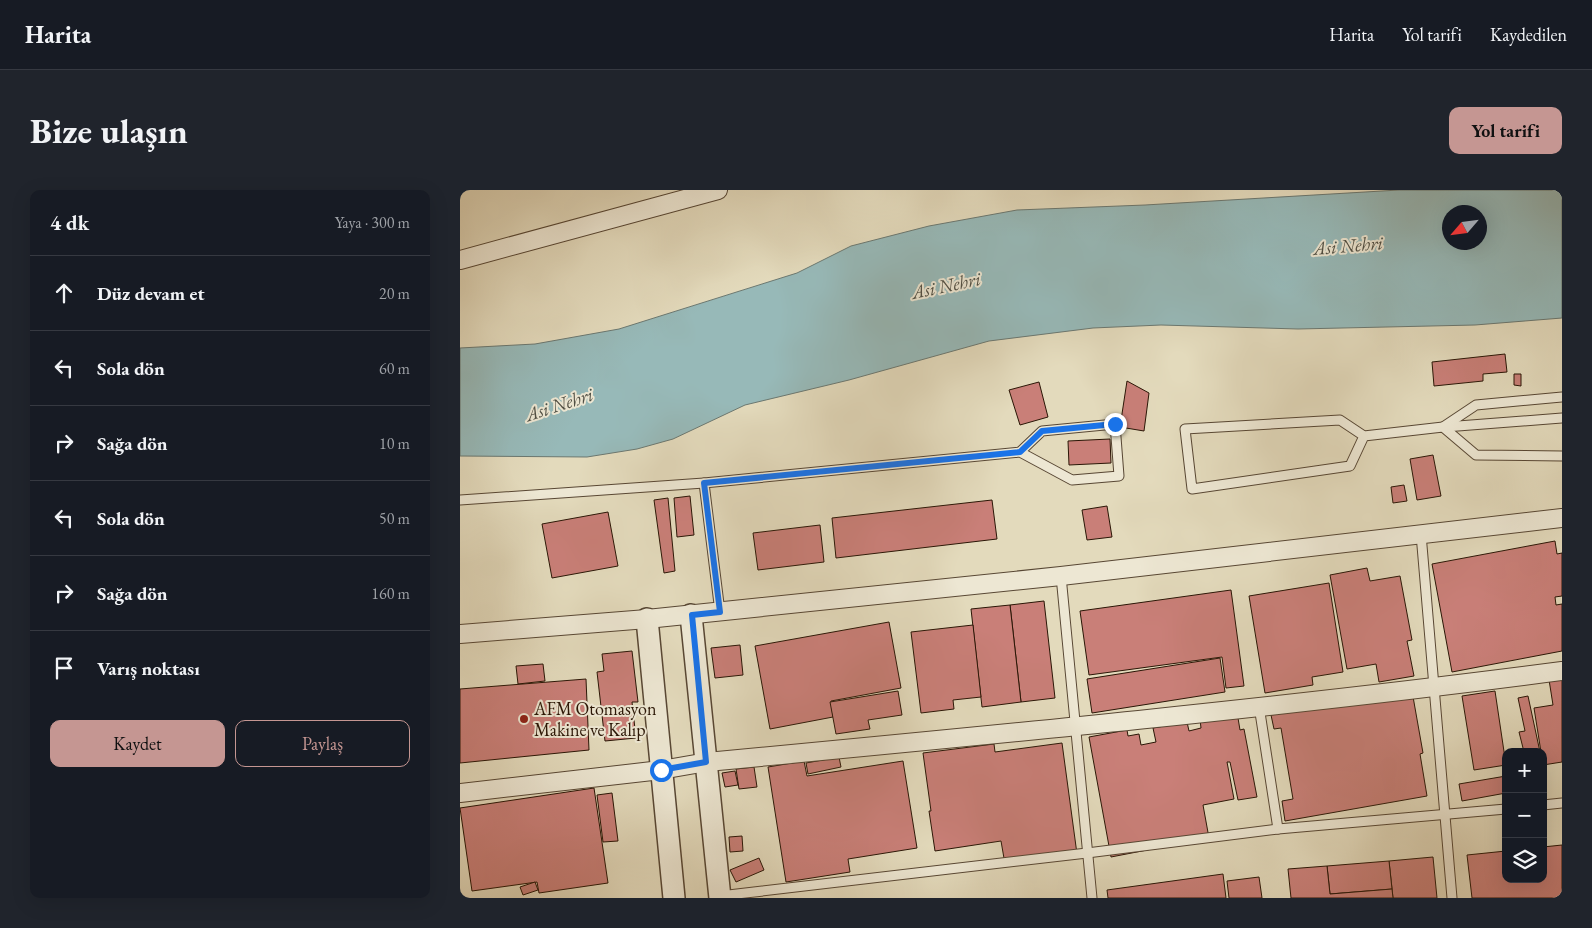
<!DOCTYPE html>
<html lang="tr">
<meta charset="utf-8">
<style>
:root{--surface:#171b24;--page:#20242c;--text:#f1f3f6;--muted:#9ea1a6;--line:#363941;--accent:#c59692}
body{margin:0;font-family:"EB Garamond",serif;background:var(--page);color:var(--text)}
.controls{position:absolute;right:15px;bottom:15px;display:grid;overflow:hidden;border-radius:10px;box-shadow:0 5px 20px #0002}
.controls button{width:45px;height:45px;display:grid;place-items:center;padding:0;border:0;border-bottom:1px solid var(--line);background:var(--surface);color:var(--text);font:25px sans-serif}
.compass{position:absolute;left:982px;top:15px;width:45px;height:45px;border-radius:50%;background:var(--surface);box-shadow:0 5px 20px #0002;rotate:242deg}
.stop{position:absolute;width:15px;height:15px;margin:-11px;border:4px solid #1a73e8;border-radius:50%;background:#fff}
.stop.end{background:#1a73e8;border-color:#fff;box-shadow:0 1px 5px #0008}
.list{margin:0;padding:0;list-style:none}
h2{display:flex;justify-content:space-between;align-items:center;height:65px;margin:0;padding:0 20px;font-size:21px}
h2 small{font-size:16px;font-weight:400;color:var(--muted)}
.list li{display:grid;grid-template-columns:32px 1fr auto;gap:15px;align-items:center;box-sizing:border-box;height:75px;padding:0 20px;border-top:1px solid var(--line)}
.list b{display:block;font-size:19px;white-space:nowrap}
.list em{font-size:16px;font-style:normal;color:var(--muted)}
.actions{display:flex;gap:10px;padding:15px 20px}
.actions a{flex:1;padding:11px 0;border:1px solid var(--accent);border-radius:10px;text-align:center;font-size:18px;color:var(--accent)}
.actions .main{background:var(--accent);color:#111}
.icon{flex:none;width:28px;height:28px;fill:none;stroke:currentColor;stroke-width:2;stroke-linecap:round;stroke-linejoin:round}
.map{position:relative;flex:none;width:1102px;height:708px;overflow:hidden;border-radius:10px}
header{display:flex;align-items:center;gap:30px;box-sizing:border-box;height:70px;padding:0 25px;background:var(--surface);border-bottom:1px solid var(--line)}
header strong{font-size:24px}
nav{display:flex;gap:28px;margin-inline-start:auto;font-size:18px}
.intro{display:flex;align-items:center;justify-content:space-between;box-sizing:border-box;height:120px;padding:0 30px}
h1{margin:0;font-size:35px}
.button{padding:12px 22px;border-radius:10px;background:var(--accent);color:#111;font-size:18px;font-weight:700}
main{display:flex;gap:30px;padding:0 30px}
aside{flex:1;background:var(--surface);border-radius:10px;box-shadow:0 5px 20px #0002}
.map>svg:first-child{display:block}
</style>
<header>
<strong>Harita</strong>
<nav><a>Harita</a><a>Yol tarifi</a><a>Kaydedilen</a></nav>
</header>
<div class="intro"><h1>Bize ulaşın</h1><a class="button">Yol tarifi</a></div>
<main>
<aside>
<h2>4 dk<small>Yaya · 300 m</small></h2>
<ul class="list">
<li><svg class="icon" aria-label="ahead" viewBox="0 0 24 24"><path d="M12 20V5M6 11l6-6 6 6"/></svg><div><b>Düz devam et</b></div><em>20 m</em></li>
<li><svg class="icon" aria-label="left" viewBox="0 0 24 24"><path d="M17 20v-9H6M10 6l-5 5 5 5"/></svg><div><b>Sola dön</b></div><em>60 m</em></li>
<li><svg class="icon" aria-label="right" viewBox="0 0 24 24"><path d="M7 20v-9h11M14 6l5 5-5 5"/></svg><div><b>Sağa dön</b></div><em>10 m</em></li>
<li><svg class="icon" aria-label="left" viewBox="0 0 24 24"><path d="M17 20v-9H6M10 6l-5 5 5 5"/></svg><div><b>Sola dön</b></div><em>50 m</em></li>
<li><svg class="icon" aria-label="right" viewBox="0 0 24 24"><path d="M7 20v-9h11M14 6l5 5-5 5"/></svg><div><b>Sağa dön</b></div><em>160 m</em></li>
<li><svg class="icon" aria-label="arrive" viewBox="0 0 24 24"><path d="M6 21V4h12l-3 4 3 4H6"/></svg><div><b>Varış noktası</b></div></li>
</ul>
<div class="actions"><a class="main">Kaydet</a><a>Paylaş</a></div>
</aside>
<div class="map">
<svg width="1102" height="708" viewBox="0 0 1102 708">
<rect width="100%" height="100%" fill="#e3dabc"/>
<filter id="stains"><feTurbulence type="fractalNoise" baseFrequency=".004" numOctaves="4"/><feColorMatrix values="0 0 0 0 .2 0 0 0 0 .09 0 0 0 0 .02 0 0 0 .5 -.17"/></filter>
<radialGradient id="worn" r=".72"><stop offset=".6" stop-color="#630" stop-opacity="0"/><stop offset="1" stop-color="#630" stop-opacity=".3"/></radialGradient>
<!-- water -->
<path fill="#97b9b8" stroke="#6b7871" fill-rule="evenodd" d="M939 0H1102V128L1015 135 838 139 701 135 633 138 529 151 389 190 285 215 213 249 177 259 127 267 0 266V158L75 154 159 139 337 83 391 56 469 36 557 20 685 15ZM989 22H1019V52H989Z"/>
<!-- building -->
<g fill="#c97f78" stroke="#2a1606">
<polygon points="1045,164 1047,182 1023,184 1023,191 974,196 972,172"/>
<polygon points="1054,184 1061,184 1061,196 1054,195"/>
<polygon points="667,191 689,203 684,241 660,237"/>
<polygon points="579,192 588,227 560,235 549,200"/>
<polygon points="650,249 651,273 609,275 608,251"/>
<polygon points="973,265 981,306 957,310 950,269"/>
<polygon points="944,295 947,311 933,313 931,297"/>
<polygon points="230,306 234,345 217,347 214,308"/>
<polygon points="208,308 215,381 204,383 194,310"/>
<polygon points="532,310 537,349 376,368 372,328"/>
<polygon points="647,316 652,347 627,350 622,320"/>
<polygon points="148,322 158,376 92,388 82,334"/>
<polygon points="360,335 364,372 298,380 293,343"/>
<polygon points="1095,351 1097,364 1102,363 1102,406 1095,407 1096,415 1102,414 1102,461 992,482 972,374"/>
<polygon points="907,378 910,391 940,386 952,450 947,451 954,486 919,492 916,474 887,479 870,385"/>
<polygon points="869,393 883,482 852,487 853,495 805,503 789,406"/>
<polygon points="771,400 784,496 766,498 762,467 629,485 620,421"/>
<polygon points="584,411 595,508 561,512 550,415"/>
<polygon points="550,415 561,512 522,517 511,419"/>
<polygon points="429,432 441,498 371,511 373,527 310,539 295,456"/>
<polygon points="513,435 521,507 493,510 494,519 461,523 451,442"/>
<polygon points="280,455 283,485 255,488 251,458"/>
<polygon points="172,461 178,512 172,512 176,548 145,551 137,482 144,481 142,464"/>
<polygon points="760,468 765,502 632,523 627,489"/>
<polygon points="83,474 85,491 58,494 56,476"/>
<polygon points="1102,474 1102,572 1083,575 1083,562 1081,562 1074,518 1093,515 1087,477"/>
<polygon points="126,489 129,560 0,573 0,499"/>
<polygon points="438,501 442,525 408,530 410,539 376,544 370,512"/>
<polygon points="952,501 963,563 960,564 967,606 825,631 822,611 833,609 821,538 814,539 811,525"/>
<polygon points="1035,501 1046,575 1014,580 1002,506"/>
<polygon points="1068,506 1080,562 1064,562 1059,542 1065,541 1058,508"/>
<polygon points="777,522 780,540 784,539 797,607 778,610 770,572 767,572 774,609 743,615 749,648 651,667 629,547 667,540 668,546 679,544 681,555 696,552 693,538 727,532 729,541 741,538 740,529"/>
<polygon points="602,553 617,664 545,674 541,651 475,661 469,621 471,621 463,563 534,554 535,562"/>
<polygon points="379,567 381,577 348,584 346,573"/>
<polygon points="344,571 347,586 443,571 457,658 388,669 390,682 326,692 308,577"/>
<polygon points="294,577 297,597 279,599 276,579"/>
<polygon points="275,581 278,595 265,597 262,583"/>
<polygon points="1046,586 1046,603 1002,611 999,594"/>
<polygon points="134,598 148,693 79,703 77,692 12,701 0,618"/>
<polygon points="152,603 158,651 143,652 137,605"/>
<polygon points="282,646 283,661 270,662 269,647"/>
<polygon points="1102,655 1102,708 1012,708 1007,665 1046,661 1046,689 1083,689 1083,657"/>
<polygon points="973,667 977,708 933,708 929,671"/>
<polygon points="299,668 304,680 276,692 270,680"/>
<polygon points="929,671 932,699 870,704 867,676"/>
<polygon points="867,676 870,704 932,699 933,708 831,708 828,679"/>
<polygon points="763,684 766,708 648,708 647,700"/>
<polygon points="799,687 802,708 769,708 767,691"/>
<polygon points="75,692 78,700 63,705 60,697"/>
</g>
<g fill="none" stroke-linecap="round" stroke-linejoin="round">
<defs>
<g id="service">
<polyline points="983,237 1016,215 1102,207"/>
<polyline points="985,237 1102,228"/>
<polyline points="904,246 890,276 732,299 725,239 880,230 904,246 983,237 1016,265 1102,266"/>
<polyline points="0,310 244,293"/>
<polyline points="961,344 992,708"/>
<polyline points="601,386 632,708"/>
<polyline points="260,422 244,293 560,262 612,290 659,286 655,234 582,241 560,262"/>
<polyline points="799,516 818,639"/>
<polyline points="1083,615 1102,613"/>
<polyline points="260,706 627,663 818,639 1046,619"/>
</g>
<g id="minor">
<polyline points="0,70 258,0"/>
<polyline points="0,444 187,429 601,386 1102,328"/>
<path d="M0 603 201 580 247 572C532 545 818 518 1102 481"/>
</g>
<g id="tertiary">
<polyline points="231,425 260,708"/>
<polyline points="187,429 214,708"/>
</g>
</defs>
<!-- service casing -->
<use href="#service" stroke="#584734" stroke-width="11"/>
<!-- minor casing -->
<use href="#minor" stroke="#584734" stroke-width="20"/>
<!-- tertiary casing -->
<use href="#tertiary" stroke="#584734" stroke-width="24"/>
<!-- service -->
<use href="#service" stroke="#ede7d3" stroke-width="9"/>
<!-- minor -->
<use href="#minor" stroke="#ede7d3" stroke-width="18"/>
<!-- tertiary -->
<use href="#tertiary" stroke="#ede7d3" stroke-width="21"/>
</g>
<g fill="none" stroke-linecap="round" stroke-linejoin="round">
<!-- route -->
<polyline stroke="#1a73e8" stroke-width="6" points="201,580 246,572 232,425 260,422 244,293 560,262 582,241 655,234"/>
</g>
<!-- markers -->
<circle fill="#8f2418" stroke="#ede7d3" stroke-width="2" cx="64" cy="529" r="5"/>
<g text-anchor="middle" stroke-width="4" stroke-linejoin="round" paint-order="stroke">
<!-- poi labels -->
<g font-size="18" fill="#2a1606" stroke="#ede7d3" text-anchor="start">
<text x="74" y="525">AFM Otomasyon<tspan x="74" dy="21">Makine ve Kalıp</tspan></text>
</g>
<!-- water labels -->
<g font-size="19" font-style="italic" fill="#504f44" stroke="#ede7d3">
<text transform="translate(888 55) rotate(-5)" y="7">Asi Nehri</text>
<text transform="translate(486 95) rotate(-12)" y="7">Asi Nehri</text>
<text transform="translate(99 214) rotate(-18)" y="7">Asi Nehri</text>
</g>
</g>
<rect width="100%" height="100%" filter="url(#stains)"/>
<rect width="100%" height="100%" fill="url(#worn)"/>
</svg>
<div class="controls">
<button>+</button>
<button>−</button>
<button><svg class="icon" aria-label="layers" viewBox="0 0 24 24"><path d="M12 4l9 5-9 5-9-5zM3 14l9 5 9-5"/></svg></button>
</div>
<svg class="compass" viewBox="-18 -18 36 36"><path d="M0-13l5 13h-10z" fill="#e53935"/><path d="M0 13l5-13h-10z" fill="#9ea1a6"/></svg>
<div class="stop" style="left:201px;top:580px"></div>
<div class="stop end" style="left:655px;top:234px"></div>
</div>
</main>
